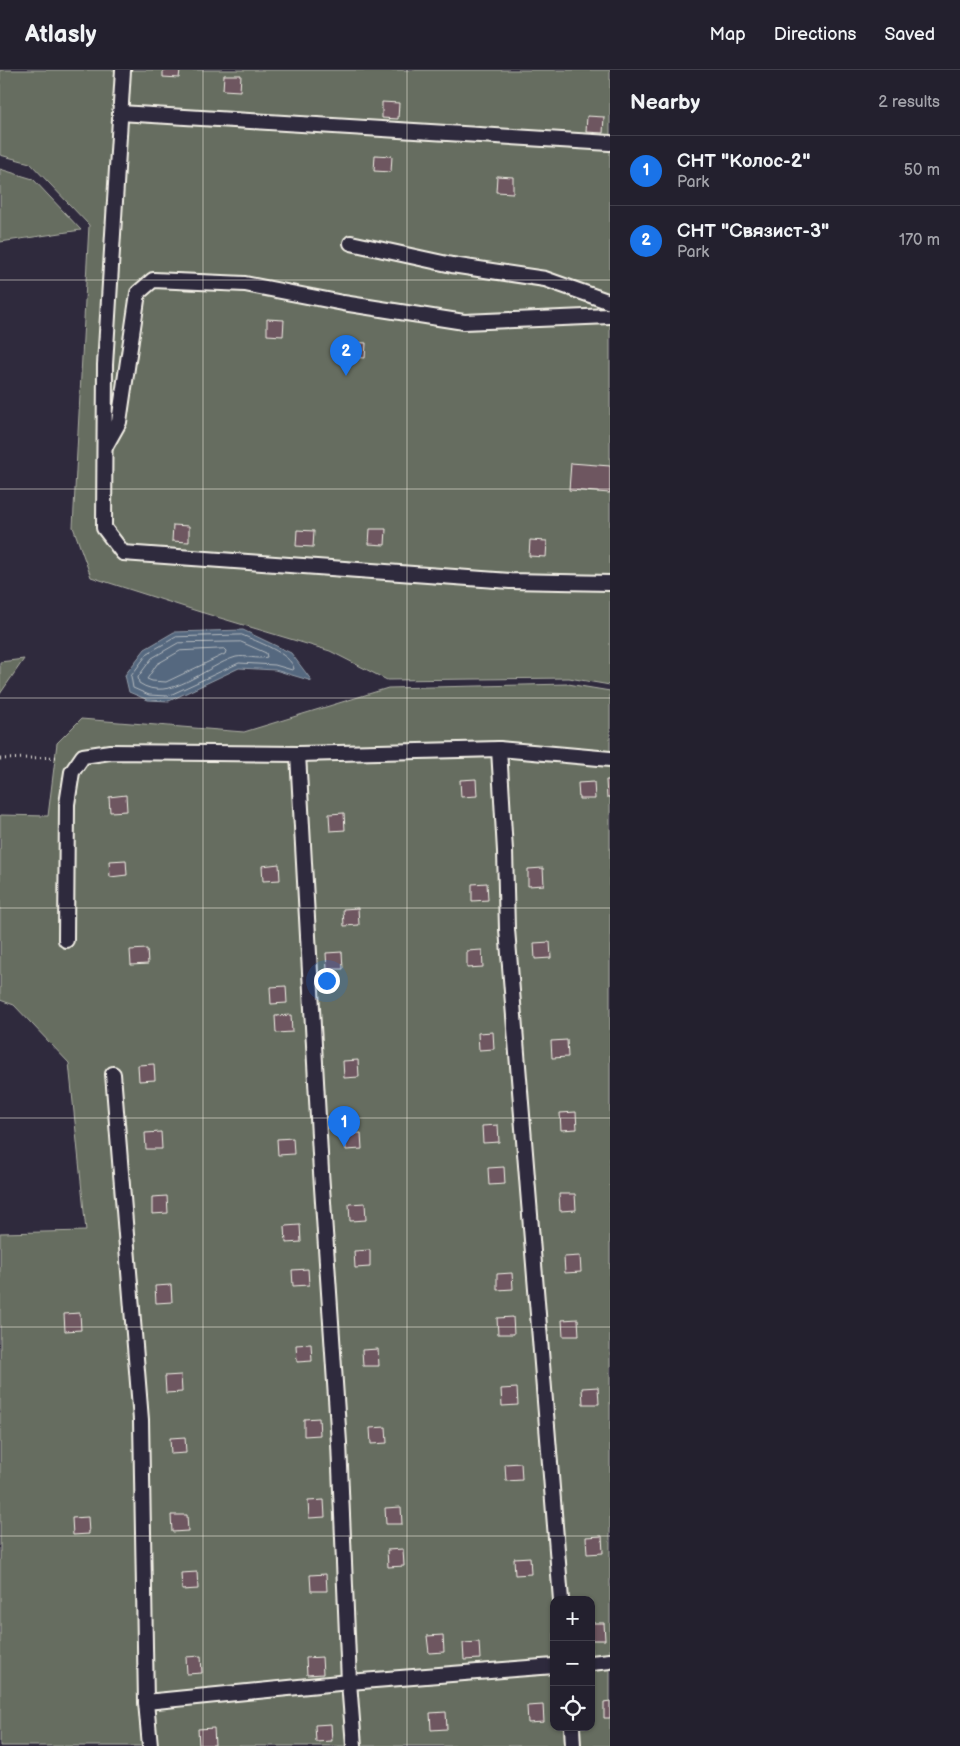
<!DOCTYPE html>
<meta charset="utf-8">
<style>
:root{--surface:#23202e;--page:#2f2d3a;--text:#f1f3f6;--muted:#a3a3aa;--line:#403e4a;--accent:#1a73e8}
body{margin:0;font-family:"Balsamiq Sans",sans-serif;background:var(--page);color:var(--text)}
.controls{position:absolute;right:15px;bottom:15px;display:grid;overflow:hidden;border-radius:10px;box-shadow:0 1px 4px #0004}
.controls button{width:45px;height:45px;display:grid;place-items:center;padding:0;border:0;border-bottom:1px solid var(--line);background:var(--surface);color:var(--text);font:25px sans-serif}
.you{position:absolute;left:326px;top:910px;width:18px;height:18px;margin:-12px;border:4px solid #fff;border-radius:50%;background:#1a73e8;box-shadow:0 0 0 8px #1a73e833}
.badge{display:grid;place-items:center;width:32px;height:32px;border-radius:50%;background:var(--accent);color:#fff;font-size:16px;font-weight:700}
.pin{position:absolute;translate:-50% -41px;filter:drop-shadow(0 1px 2px #0008)}
.pin::after{content:'';position:absolute;top:26px;width:18px;height:15px;background:inherit;clip-path:polygon(0 0,100% 0,50% 100%)}
.list{margin:0;padding:0;list-style:none}
h2{display:flex;justify-content:space-between;align-items:center;height:65px;margin:0;padding:0 20px;font-size:21px}
h2 small{font-size:16px;font-weight:400;color:var(--muted)}
.list li{display:grid;grid-template-columns:32px 1fr auto;gap:15px;align-items:center;box-sizing:border-box;height:70px;padding:0 20px;border-top:1px solid var(--line)}
.list b{display:block;font-size:19px;white-space:nowrap}
.list p{margin:0;font-size:16px;white-space:nowrap;color:var(--muted)}
.list em{font-size:16px;font-style:normal;color:var(--muted)}
.icon{flex:none;width:28px;height:28px;fill:none;stroke:currentColor;stroke-width:2;stroke-linecap:round;stroke-linejoin:round}
.map{position:relative;flex:none;width:610px;height:1676px;overflow:hidden}
header{display:flex;align-items:center;gap:30px;box-sizing:border-box;height:70px;padding:0 25px;background:var(--surface);border-bottom:1px solid var(--line)}
header strong{font-size:24px}
nav{display:flex;gap:28px;margin-inline-start:auto;font-size:18px}
main{display:flex}
aside{flex:1;background:var(--surface)}
.map>svg:first-child{display:block}
</style>
<header>
<strong>Atlasly</strong>
<nav><a>Map</a><a>Directions</a><a>Saved</a></nav>
</header>
<main>
<div class="map">
<svg width="610" height="1676" viewBox="0 0 610 1676">
<rect width="100%" height="100%" fill="#2f2a3d"/>
<filter id="ink" filterUnits="userSpaceOnUse"><feTurbulence type="fractalNoise" baseFrequency=".02" numOctaves="2"/><feDisplacementMap in="SourceGraphic" scale="10" xChannelSelector="R" yChannelSelector="G"/><feConvolveMatrix kernelMatrix="1 2 1 2 8 2 1 2 1" color-interpolation-filters="sRGB"/></filter>
<g filter="url(#ink)">
<!-- green -->
<g fill="#666d60" stroke="#adafa4" fill-rule="evenodd">
<polygon points="0,0 610,0 610,615 569,608 387,610 330,581 197,541 91,507 73,457 89,155 30,93 0,85"/>
<polygon points="0,99 33,109 81,160 0,172"/>
<polygon points="24,589 0,624 0,592"/>
<path d="M568 614 610 621V1676H0V1163L86 1161 69 993 14 935 0 930V745L48 746 57 673 81 649 244 662 388 618ZM554 1530H591V1657H554Z"/>
</g>
<!-- water -->
<polygon fill="#54677f" stroke="#949ea9" points="243,560 291,583 312,611 275,600 239,598 169,631 148,630 129,622 125,605 145,579 174,562"/>
<g fill="none" stroke-linecap="round" stroke-linejoin="round">
<!-- shore -->
<g stroke="#b4babe" stroke-width="1">
<path d="M242 565C256 571 292 584 294 599L292 600 275 595 239 593 168 626 149 625 133 618 131 606 148 583 176 567Z"/>
<path d="M241 572 266 583 267 587C257 590 246 585 236 587 205 596 170 634 139 613L138 607 152 588 178 573Z"/>
<polygon points="224,579 226,581 225,584 166,612 152,611 147,609 157,594 180,581"/>
</g>
</g>
<!-- building -->
<g fill="#6e5760" stroke="#f4f1e8">
<polygon points="163,0 180,0 179,8 163,7"/>
<polygon points="224,5 241,5 240,21 223,20"/>
<polygon points="382,32 399,33 398,49 382,48"/>
<polygon points="587,46 604,47 603,63 586,62"/>
<polygon points="375,85 392,86 391,102 374,101"/>
<polygon points="497,106 513,107 513,123 496,122"/>
<polygon points="267,249 284,250 283,266 267,265"/>
<polygon points="349,272 366,273 365,288 348,287"/>
<polygon points="571,393 610,396 610,423 569,420"/>
<polygon points="173,455 189,456 189,472 172,471"/>
<polygon points="370,459 386,459 385,475 369,474"/>
<polygon points="297,460 314,461 313,477 296,476"/>
<polygon points="530,470 547,471 546,487 529,486"/>
<polygon points="476,709 477,726 461,727 460,710"/>
<polygon points="606,710 610,710 610,727 607,727"/>
<polygon points="594,712 595,729 579,729 578,713"/>
<polygon points="126,725 127,741 110,742 109,727"/>
<polygon points="344,743 345,760 330,761 329,744"/>
<polygon points="126,790 127,805 110,807 109,791"/>
<polygon points="279,794 280,810 263,811 262,796"/>
<polygon points="543,798 544,815 528,816 528,799"/>
<polygon points="487,813 488,830 472,831 472,814"/>
<polygon points="358,838 359,855 344,856 343,839"/>
<polygon points="550,872 551,888 535,889 534,873"/>
<polygon points="147,879 148,894 131,895 130,880"/>
<polygon points="482,880 483,897 467,898 467,881"/>
<polygon points="342,882 343,899 327,899 326,883"/>
<polygon points="286,916 287,933 271,934 270,917"/>
<polygon points="291,945 292,962 276,963 275,946"/>
<polygon points="493,962 494,979 479,980 478,963"/>
<polygon points="567,970 568,987 552,988 551,971"/>
<polygon points="358,990 359,1007 344,1008 343,991"/>
<polygon points="154,994 155,1010 139,1011 138,995"/>
<polygon points="576,1042 577,1059 561,1060 560,1043"/>
<polygon points="498,1055 499,1072 483,1073 482,1056"/>
<polygon points="161,1062 162,1079 146,1079 145,1063"/>
<polygon points="361,1063 362,1079 346,1080 345,1064"/>
<polygon points="293,1068 294,1084 278,1085 277,1069"/>
<polygon points="504,1097 505,1114 489,1115 488,1098"/>
<polygon points="559,1124 575,1124 576,1140 560,1141"/>
<polygon points="167,1126 168,1143 152,1144 152,1127"/>
<polygon points="365,1133 366,1150 350,1151 349,1134"/>
<polygon points="300,1155 301,1172 286,1173 285,1156"/>
<polygon points="370,1180 370,1197 355,1198 354,1181"/>
<polygon points="580,1186 581,1202 565,1203 564,1187"/>
<polygon points="308,1199 309,1215 293,1216 292,1200"/>
<polygon points="512,1203 513,1219 497,1220 497,1204"/>
<polygon points="171,1215 172,1232 156,1233 155,1216"/>
<polygon points="80,1243 81,1260 65,1261 64,1244"/>
<polygon points="513,1247 514,1264 498,1264 497,1248"/>
<polygon points="578,1249 579,1266 563,1266 562,1250"/>
<polygon points="311,1274 312,1291 297,1292 296,1275"/>
<polygon points="378,1279 379,1296 363,1296 362,1280"/>
<polygon points="181,1305 182,1322 166,1323 165,1306"/>
<polygon points="598,1317 599,1334 583,1334 582,1318"/>
<polygon points="517,1318 518,1335 502,1336 501,1319"/>
<polygon points="319,1348 320,1365 304,1366 304,1349"/>
<polygon points="386,1357 387,1373 371,1374 370,1358"/>
<polygon points="185,1367 186,1383 171,1384 170,1368"/>
<polygon points="521,1393 522,1410 506,1411 505,1394"/>
<polygon points="324,1430 325,1447 309,1448 308,1431"/>
<polygon points="401,1437 402,1454 386,1454 385,1438"/>
<polygon points="171,1445 187,1445 188,1461 172,1462"/>
<polygon points="88,1447 89,1464 73,1465 72,1448"/>
<polygon points="602,1466 603,1483 587,1484 586,1467"/>
<polygon points="403,1479 404,1496 388,1497 387,1480"/>
<polygon points="530,1487 531,1504 515,1505 514,1488"/>
<polygon points="197,1502 198,1519 182,1520 181,1503"/>
<polygon points="326,1504 327,1521 311,1521 310,1505"/>
<polygon points="591,1553 604,1553 605,1570 591,1570"/>
<polygon points="443,1565 444,1582 429,1583 427,1566"/>
<polygon points="479,1572 480,1589 464,1590 463,1573"/>
<polygon points="201,1586 202,1603 187,1604 186,1587"/>
<polygon points="322,1587 323,1604 307,1605 306,1588"/>
<polygon points="610,1631 610,1648 604,1648 604,1632"/>
<polygon points="543,1635 544,1652 528,1653 527,1636"/>
<polygon points="446,1642 447,1659 431,1660 430,1643"/>
<polygon points="331,1654 332,1671 316,1672 315,1655"/>
<polygon points="214,1658 215,1675 199,1675 198,1659"/>
</g>
<g fill="none" stroke-linecap="round" stroke-linejoin="round">
<defs>
<g id="service">
<polyline points="123,0 105,295 104,458 123,483 510,511 610,513"/>
<polyline points="120,43 610,73"/>
<polyline points="351,173 452,195 545,209 610,232"/>
<polyline points="105,377 119,352 138,223 153,210 245,214 343,233 464,252 610,246"/>
<polyline points="499,679 505,781 507,859 561,1530"/>
<polyline points="298,684 321,1102 339,1373 349,1612 354,1676"/>
<polyline points="66,870 67,734 72,702 83,686 110,682 298,684 499,679 610,689"/>
<polyline points="113,1004 141,1350 146,1632 150,1676"/>
<polyline points="591,1593 610,1591"/>
<polyline points="146,1632 349,1612 554,1596"/>
<polyline points="572,1657 573,1676"/>
</g>
</defs>
<!-- service casing -->
<use href="#service" stroke="#f4f1e8" stroke-width="18"/>
<!-- path -->
<polyline stroke="#f4f1e8" stroke-width="3" stroke-dasharray="1 4" stroke-linecap="butt" points="0,689 59,687"/>
<!-- service -->
<use href="#service" stroke="#2f2a3d" stroke-width="14"/>
</g>
</g>
<!-- grid -->
<path fill="none" stroke="#f4f1e8" stroke-width="1" stroke-opacity="0.55" d="M203 0V1676M407 0V1676M0 210H610M0 419H610M0 628H610M0 838H610M0 1048H610M0 1257H610M0 1466H610"/>
</svg>
<div class="controls">
<button>+</button>
<button>−</button>
<button><svg class="icon" aria-label="locate" viewBox="0 0 24 24"><circle cx="12" cy="12" r="6"/><path d="M12 2v4M12 18v4M2 12h4M18 12h4"/></svg></button>
</div>
<div class="you"></div>
<div class="pin badge" style="left:344px;top:1077px">1</div>
<div class="pin badge" style="left:346px;top:306px">2</div>
</div>
<aside>
<h2>Nearby<small>2 results</small></h2>
<ul class="list">
<li><span class="badge">1</span><div><b>СНТ &quot;Колос-2&quot;</b><p>Park</p></div><em>50 m</em></li>
<li><span class="badge">2</span><div><b>СНТ &quot;Связист-3&quot;</b><p>Park</p></div><em>170 m</em></li>
</ul>
</aside>
</main>
